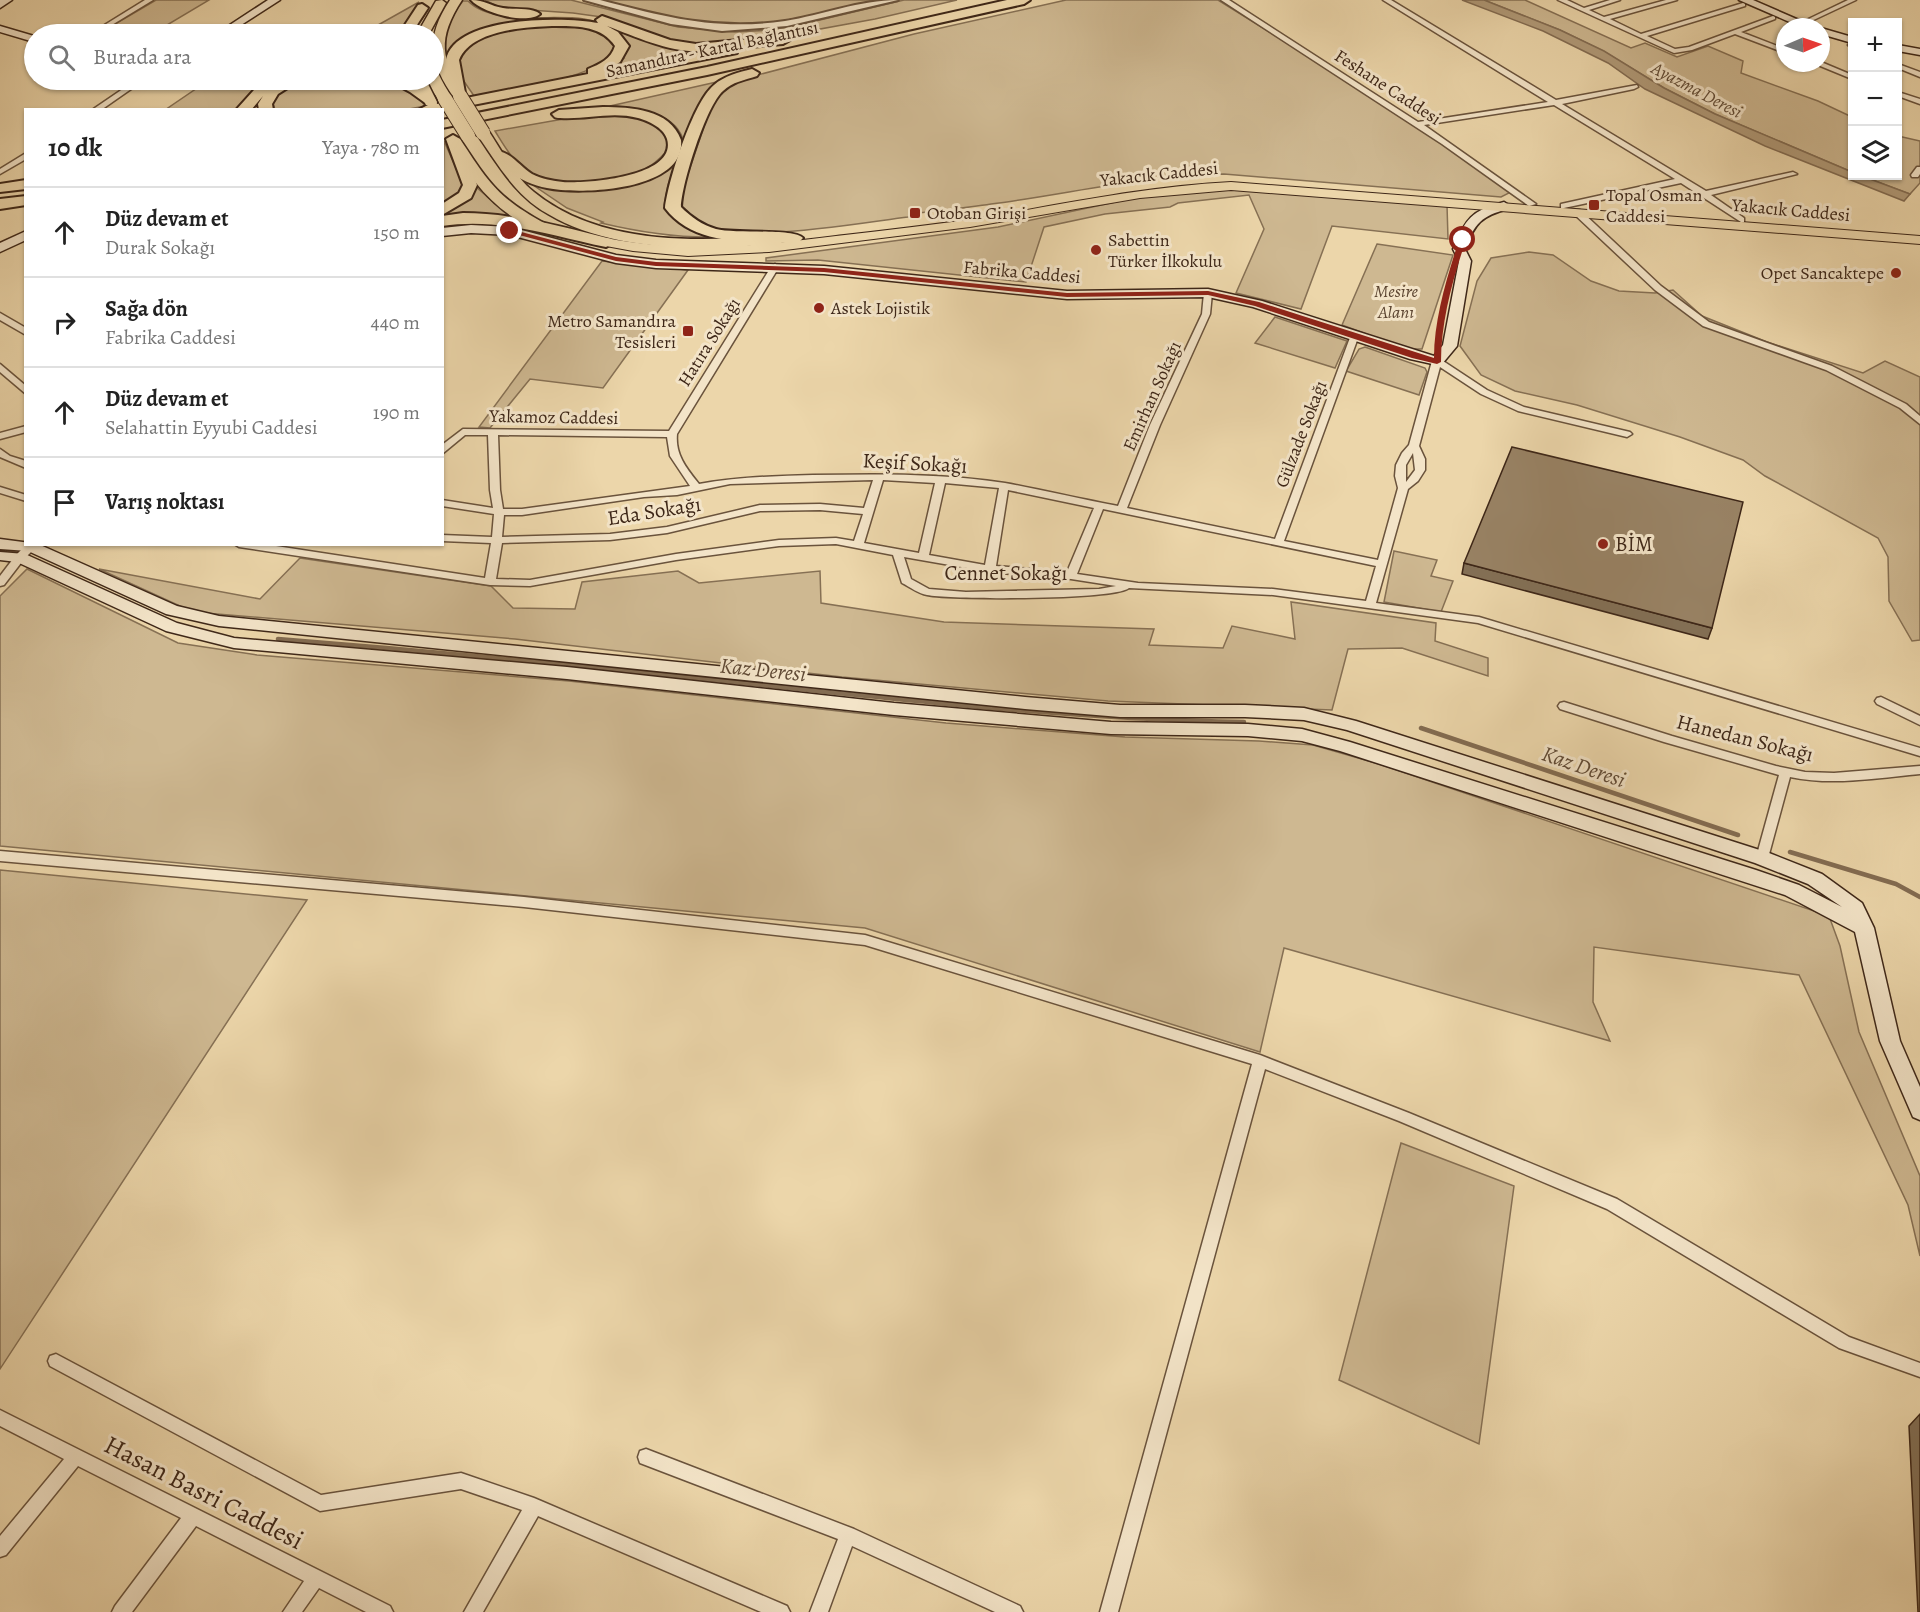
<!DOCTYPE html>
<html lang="tr">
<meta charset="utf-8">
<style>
:root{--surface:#fff;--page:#f6f6f6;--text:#222;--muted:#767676;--line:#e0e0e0}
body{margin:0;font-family:Alegreya,serif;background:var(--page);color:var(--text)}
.controls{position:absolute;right:18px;top:18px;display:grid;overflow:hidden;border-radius:0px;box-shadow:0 2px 4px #0004}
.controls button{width:54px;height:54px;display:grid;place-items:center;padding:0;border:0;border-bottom:2px solid var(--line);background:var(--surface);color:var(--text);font:30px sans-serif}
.compass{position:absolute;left:1776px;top:18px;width:54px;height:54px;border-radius:50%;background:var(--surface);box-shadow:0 2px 4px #0004;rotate:88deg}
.stop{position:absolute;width:18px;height:18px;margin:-14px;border:4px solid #8f2418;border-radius:50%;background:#fff}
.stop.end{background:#8f2418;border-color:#fff;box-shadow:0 2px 6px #0008}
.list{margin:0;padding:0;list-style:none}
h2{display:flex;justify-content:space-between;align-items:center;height:78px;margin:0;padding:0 24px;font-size:26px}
h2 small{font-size:20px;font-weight:400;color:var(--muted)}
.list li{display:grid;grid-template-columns:39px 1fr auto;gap:18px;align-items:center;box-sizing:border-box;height:90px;padding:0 24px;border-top:2px solid var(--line)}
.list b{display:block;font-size:22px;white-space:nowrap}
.list p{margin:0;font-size:20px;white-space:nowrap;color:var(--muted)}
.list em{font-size:20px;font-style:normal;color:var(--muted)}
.icon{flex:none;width:33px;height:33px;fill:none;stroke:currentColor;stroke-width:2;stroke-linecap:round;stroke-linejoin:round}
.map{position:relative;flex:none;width:1920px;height:1612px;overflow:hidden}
.search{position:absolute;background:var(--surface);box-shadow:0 2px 4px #0004;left:24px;top:24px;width:420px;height:66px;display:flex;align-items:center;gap:15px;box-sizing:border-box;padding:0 21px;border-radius:33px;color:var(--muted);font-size:22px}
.panel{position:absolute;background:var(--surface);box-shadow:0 2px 4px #0004;left:24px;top:108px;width:420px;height:438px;border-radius:0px}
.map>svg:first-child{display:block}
</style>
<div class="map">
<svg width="1920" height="1612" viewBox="0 0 1920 1612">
<rect width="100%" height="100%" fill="#ecd6aa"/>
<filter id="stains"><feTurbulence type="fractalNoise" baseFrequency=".00333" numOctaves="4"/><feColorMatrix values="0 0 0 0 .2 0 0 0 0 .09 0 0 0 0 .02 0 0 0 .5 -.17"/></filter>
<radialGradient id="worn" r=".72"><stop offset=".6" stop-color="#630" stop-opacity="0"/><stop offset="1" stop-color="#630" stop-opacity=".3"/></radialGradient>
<!-- green -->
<g fill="#ceb891" stroke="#867054" stroke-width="1.5">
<polygon points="156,0 209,0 152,34 98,34"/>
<polygon points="485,0 571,0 678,27 735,32 771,30 803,24 904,0 957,0 875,19 727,46 678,43 609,18 573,13 501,8"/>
<path d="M601 0H876C827 11 777 27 727 25 685 24 642 10 601 0Z"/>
<path d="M1066 0H1218L1396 111 1511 192 1501 197 1224 174C1145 175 1069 194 991 204 967 208 942 210 918 213L908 217C864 222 717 250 688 217 684 213 682 205 679 200L710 109 726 87 750 77 914 34Z"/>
<polygon points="1484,0 1525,0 1631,48 1645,43 1677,57 1708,46 1743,61 1741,73 1818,101 1852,117 1852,172 1715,114 1664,88 1603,51 1560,30"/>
<path d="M463 1H468C492 26 552 14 584 19 611 23 633 37 658 45 674 50 692 50 709 51L605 72 624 58 622 57 626 47C614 11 528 16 499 26 480 33 465 51 446 56 445 31 447 20 463 1Z"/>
<polygon points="419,2 399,34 362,34"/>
<path d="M569 24C587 28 609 30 616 49 599 80 508 89 474 96 469 88 461 79 459 71 450 26 542 26 569 24Z"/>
<polygon points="209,80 263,80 239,109 165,110"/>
<path d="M303 80C341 80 402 68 425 106L404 110H275L272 100 277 93Z"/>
<path d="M721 81C697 97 694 117 684 143 677 111 636 109 610 106Z"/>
<path d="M586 115C614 115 645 112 666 134L668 150C662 156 656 163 647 168 620 184 560 188 531 173 514 164 505 147 495 131Z"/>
<polygon points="1898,136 1920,141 1920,183 1910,194 1862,176 1898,176"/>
<polygon points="444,141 463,184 459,194 443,207"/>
<path d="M678 156 668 185 664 205 682 224 715 237C676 238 639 232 601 223L603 222 567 208 524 179 603 187Z"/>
<polygon points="476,187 498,206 513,216 479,213 443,217 443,215 469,199"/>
<polygon points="1234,189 1447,205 1448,239 1332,226 1301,309 1236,293 1264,229 1249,195 1178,203 1170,207 1105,214 1044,227 1026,282 818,260 766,261 766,258 998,227 1139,197"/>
<polygon points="1377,244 1453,255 1422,349 1407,349 1342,325"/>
<polygon points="1529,252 1553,255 1591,281 1619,291 1655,293 1673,290 1702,316 1767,342 1863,373 1885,361 1920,377 1920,640 1912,641 1889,601 1888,557 1878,538 1765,476 1743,460 1680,437 1577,405 1515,391 1481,375 1460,346 1477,281 1491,258"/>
<polygon points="602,261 688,270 603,388 530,379 490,428 479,427"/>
<polygon points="1275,317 1347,341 1335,368 1255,343"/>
<polygon points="1365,347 1425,368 1427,372 1419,395 1346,371 1359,349"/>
<polygon points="1394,551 1437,560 1431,576 1453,581 1441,612 1384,602"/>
<polygon points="300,558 491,586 513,608 575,609 582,582 678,571 699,583 820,571 821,603 944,622 1154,629 1149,645 1223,648 1232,626 1295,639 1291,602 1436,623 1435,641 1488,658 1488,676 1402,648 1348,649 1332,710 1108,701 842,677 515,639 193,612 99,569 260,599"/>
<polygon points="27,569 178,643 257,655 569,681 946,723 1125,737 1259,741 1313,745 1379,764 1829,916 1840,946 1859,1032 1920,1176 1920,1256 1908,1205 1799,975 1594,947 1593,1002 1610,1041 1284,948 1260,1052 865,928 0,846 0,596"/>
<polygon points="0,870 307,900 0,1369"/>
<polygon points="1401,1143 1514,1186 1479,1444 1339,1380"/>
</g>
<!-- water -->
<polygon fill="#b19a78" stroke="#836c52" stroke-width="1.5" points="1462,0 1484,0 1560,30 1604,51 1664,88 1715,114 1852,172 1852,176 1862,176 1910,194 1904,201 1765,146 1645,89 1608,63 1543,31"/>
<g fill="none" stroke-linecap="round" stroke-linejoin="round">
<!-- stream -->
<g stroke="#836c52" stroke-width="4.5">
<path d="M278 639C417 650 556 663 695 678 878 697 1060 719 1244 722"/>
<polyline points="1421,728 1738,835"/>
<polyline points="1790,852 1896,884 1920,897"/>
</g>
<defs>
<g id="minor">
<polygon points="145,0 153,0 97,34 90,34"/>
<polygon points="1221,0 1229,0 1418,122 1548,102 1383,0 1391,0 1556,100 1637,85 1638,87 1634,89 1562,104 1706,191 1793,172 1797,174 1711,195 1744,218 1744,222 1741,222 1681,183 1564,208 1561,208 1561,204 1675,179 1554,105 1424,125 1536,204 1529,206 1442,144"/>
<polygon points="1558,0 1567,0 1584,8 1610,0 1620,0 1589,10 1604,17 1666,0 1677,0 1610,19 1641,34 1743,3 1745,4 1745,6 1647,36 1675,49 1689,47 1773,16 1775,17 1775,19 1741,32 1785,49 1785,53 1735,34 1692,50 1674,53"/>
<polygon points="1848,0 1856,0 1803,25 1798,24"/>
<polygon points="1851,43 1852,43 1852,48 1848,45"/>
<polygon points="1821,62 1852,75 1852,79 1813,63"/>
<polygon points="1898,64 1920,72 1920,77 1898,68"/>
<polygon points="136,80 144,80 101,110 92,110"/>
<polygon points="1898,92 1920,99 1920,104 1898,96"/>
<polygon points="26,153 26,159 0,174 0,169"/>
<polygon points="1917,167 1920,167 1920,174 1918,177 1912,177 1911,175"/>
<polygon points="1574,210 1580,210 1661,286 1709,322 1832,366 1906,404 1920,416 1920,424 1900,408 1826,370 1703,326 1655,290 1574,214"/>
<path d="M775 264 779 267 677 434C675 455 687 469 699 484 737 477 775 476 813 475 877 474 942 473 1005 483 1043 490 1080 499 1118 506L1150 425 1202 314 1204 293 1208 290 1212 293 1210 314 1160 425 1127 508 1275 539 1351 335 1352 333H1358L1359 335 1284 541 1378 560 1398 488 1395 476 1396 465 1402 453 1409 445 1432 361 1434 359H1440L1487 390 1524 407 1630 432 1632 434 1627 437 1518 411 1481 394 1440 367 1419 446 1425 459V470L1418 481 1408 489 1376 603 1479 617 1920 748V756L1478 623 1273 595 1129 588C1116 600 952 600 927 595 919 594 910 587 902 583L893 555 836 544 779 546 676 560 530 586 490 585 239 547 234 544H263L485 578 491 543 442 541V535L492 537 494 514 442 506V500L493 508 490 490 488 435H465L442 454V445L463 429 669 431 771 267ZM498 435 667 437 670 456 690 486 522 509H503L500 490ZM1413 453 1415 470 1406 482V465ZM873 480 864 508 820 504 760 505 667 527 610 534 502 537 504 515H522L644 497 677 495 730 484ZM883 480 935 483 919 553 864 543ZM945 483 999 488 985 565 929 555ZM1008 490 1094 508 1067 572 996 566ZM1103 509 1376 566 1366 601 1273 589 1138 583 1077 574ZM820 510 863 514 854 541 836 538 779 540 676 554 530 580 496 579 502 543 610 540 667 533 760 511ZM904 557 990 572 1071 579 1116 586 1099 589 966 592 929 589 911 579Z"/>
<polygon points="0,313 26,328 26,335 0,320"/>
<polygon points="0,364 26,386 26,394 0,372"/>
<polygon points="26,426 26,432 0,439 0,433"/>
<polygon points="0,449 10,456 26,461 26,468 0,457"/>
<polygon points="0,487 26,495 26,501 0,493"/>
<polygon points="27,544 39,544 24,559 4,585 0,586 0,576 16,555"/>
<polygon points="1881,697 1920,716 1920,725 1877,704 1875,701 1877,698"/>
<path d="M1564 702 1672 736 1776 766 1805 772 1834 773 1920 766V774C1877 778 1833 786 1790 777L1768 858 1766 861H1758L1756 858 1779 775 1664 742 1560 709 1558 706 1560 703Z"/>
<polygon points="0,851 524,897 865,935 1260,1055 1409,1113 1617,1199 1849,1337 1920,1363 1920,1377 1839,1348 1607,1209 1399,1121 1265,1069 1118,1612 1100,1612 1252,1064 865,945 524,907 0,861"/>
<polygon points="56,1354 321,1495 461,1473 534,1498 787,1606 790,1612 761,1612 538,1516 483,1612 464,1612 522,1510 461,1489 320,1511 50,1366 48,1361 50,1356"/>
<polygon points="0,1410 390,1606 393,1612 366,1612 319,1588 302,1612 283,1612 304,1581 196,1526 132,1612 112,1612 115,1606 181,1518 78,1466 6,1555 0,1557 0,1536 64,1459 0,1426"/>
<polygon points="646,1449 854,1529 1020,1606 1023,1612 995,1612 852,1546 828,1612 810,1612 838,1539 640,1463 638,1457 640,1451"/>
</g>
<path id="tertiary" d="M584 0H600C665 17 717 31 785 21 822 15 860 0 898 0L787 26 722 31 671 24Z"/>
<g id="secondary">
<polygon points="0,0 12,0 0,8"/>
<polygon points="268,0 280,0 227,34 216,34"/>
<polygon points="1739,0 1753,0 1815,27 1801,27"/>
<polygon points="0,26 34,36 34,42 0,32"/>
<polygon points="1821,28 1852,37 1852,43 1821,34"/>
<polygon points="1898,45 1920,49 1920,55 1898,51"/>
<path d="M1504 202 1510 206 1508 209C1481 216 1475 223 1465 249L1471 261 1457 346 1442 364 1437 365 1410 359 1253 307 1208 297 1067 299 824 274 656 268 616 263 510 235 471 233 442 236V228L471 225 510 227 616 255 656 260 824 266 1067 291 1208 289 1262 301 1434 356 1443 345 1459 261 1453 249C1465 219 1472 210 1504 202Z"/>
<polygon points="26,231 26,240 0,252 0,243"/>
<polygon points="0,539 38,544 177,606 219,616 1025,697 1120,705 1245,705 1304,708 1356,721 1769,853 1822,874 1862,903 1874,928 1900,1041 1920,1087 1920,1120 1913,1117 1880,1041 1855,932 1785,895 1340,751 1302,741 1248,736 1111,734 894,715 567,679 234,648 166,631 17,562 0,560 0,552 25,554 177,623 234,638 567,667 894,703 1111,722 1248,724 1302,729 1350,742 1756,870 1799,885 1842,907 1808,884 1755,863 1347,730 1304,720 1245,717 1120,717 1025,709 219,626 166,614 28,551 0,549"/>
</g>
<path id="primary" d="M1231 182 1920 236V244L1231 190 1140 198 970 227 769 252 688 256 633 251 606 246 599 242 606 238C683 253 758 246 836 236 888 230 941 224 993 216 1073 202 1151 186 1231 182Z"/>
<g id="trunk">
<path d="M450 0H462C437 39 440 59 466 96L460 100 455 99C429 62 425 38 450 0Z"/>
<polygon points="436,1 442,0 446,3 429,34 417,34"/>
<polygon points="414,80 426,80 437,102 436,105 426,105"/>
<path d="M483 129 488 130C502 151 514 176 534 192 600 246 700 242 780 235L787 239C781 246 767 245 757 245 693 252 604 248 548 214 514 195 498 164 476 133Z"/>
<path d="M455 138 460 139C489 183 498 198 546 224L548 227 546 230C537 232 532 228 524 224 489 205 469 176 448 142Z"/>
</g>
<g id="motorway">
<path d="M471 0C485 0 490 6 503 8 514 10 532 7 540 14 527 25 482 13 471 0Z"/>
<polygon points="1007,0 1030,0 1024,4 707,75 442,128 442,120 707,67"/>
<polygon points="422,4 428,8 411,34 399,34 418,5"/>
<path d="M602 16 670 40 696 44 783 36 790 40 783 44 737 48V53L732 54 442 111 418 110 428 105 410 92 388 80C403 78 434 86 437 104L457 99C450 95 447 79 446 70 438 15 565 16 598 23L596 20ZM552 26C575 26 601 25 615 46 611 59 600 64 588 69V74L466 98 459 60C471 30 525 27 552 26ZM607 26C639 38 672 54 707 51L608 70 620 62 629 46 618 32Z"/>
<path d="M752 69 759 73 757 76C745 80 732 82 723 91 706 106 682 183 681 207 691 217 702 225 716 229 734 234 794 228 803 238L800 241C790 244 778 242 768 242 731 242 689 240 665 208 668 181 693 102 714 85 724 76 739 72 752 69Z"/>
<polygon points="263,80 276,80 272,86 284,80 300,80 278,94 272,104 273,110 259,110 258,104 263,96 251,110 236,110"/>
<path d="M603 107C631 107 670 109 681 140 686 191 580 195 547 188 526 184 505 172 492 155L494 152C508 148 520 167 532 174 542 179 553 181 563 182 586 184 678 177 667 139 663 127 648 121 638 118 611 111 586 120 560 118 554 118 555 117 552 114L559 110Z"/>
<polygon points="453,135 460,139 477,185 471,198 442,215 442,204 459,193 463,185 446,139"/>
<polygon points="26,180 26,189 0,192 0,184"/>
<polygon points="26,196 26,205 0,209 0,199"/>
<path d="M463 213C513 213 563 227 611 239L614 242 606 247C551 236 499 217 442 226V216Z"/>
</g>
</defs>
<!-- minor casing -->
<use href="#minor" stroke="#6a533c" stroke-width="3"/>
<!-- tertiary casing -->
<use href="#tertiary" stroke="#6a533c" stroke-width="4"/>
<!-- secondary casing -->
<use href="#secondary" stroke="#3e2718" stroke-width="3"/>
<!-- primary casing -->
<use href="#primary" stroke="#3e2718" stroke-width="2"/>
<!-- trunk casing -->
<use href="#trunk" stroke="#3e2718" stroke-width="3"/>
<!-- motorway casing -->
<use href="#motorway" stroke="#3e2718" stroke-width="4"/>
<!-- minor -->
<use href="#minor" fill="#f3e4c8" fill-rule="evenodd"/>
<!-- tertiary -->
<use href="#tertiary" fill="#f3e4c8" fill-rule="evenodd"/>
<!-- secondary -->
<use href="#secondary" fill="#f3e4c8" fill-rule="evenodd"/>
<!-- primary -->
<use href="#primary" fill="#ecd6aa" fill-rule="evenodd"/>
<!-- trunk -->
<use href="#trunk" fill="#ecd6aa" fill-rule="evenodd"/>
<!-- motorway -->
<use href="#motorway" fill="#ecd6aa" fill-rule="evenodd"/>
<defs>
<g id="trunk-bridge">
<polyline points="460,96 483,133"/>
<polyline points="445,99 468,136"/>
</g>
</defs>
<!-- trunk-bridge casing -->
<use href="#trunk-bridge" stroke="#3e2718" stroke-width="16" stroke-linecap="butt"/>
<!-- trunk-bridge -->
<use href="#trunk-bridge" stroke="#ecd6aa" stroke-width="14"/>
</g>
<!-- wall -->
<g fill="#837056" stroke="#3e2718" stroke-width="1.5">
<polygon points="1464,563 1712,628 1708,639 1462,574"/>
<polygon points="1920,1414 1920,1612 1918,1612 1909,1426"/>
</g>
<!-- building -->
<polygon fill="#988264" stroke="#3e2718" stroke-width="1.5" points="1512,447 1743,502 1712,628 1464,563"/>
<!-- route -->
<path fill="#8f2418" d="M510 229 616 257 656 262 824 268 1067 293 1208 291 1259 302 1434 358C1434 319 1447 277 1459 240L1463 238 1466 240C1453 278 1441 321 1441 362L1437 364 1412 358 1255 306 1208 295 1067 297 824 272 656 266 616 261 508 232Z"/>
<!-- markers -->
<g fill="#8f2418" stroke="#f3e4c8" stroke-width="2">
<rect x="1588" y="199" width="12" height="12" rx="3"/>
<rect x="909" y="207" width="12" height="12" rx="3"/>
<circle cx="1096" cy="250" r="6"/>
<circle cx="1896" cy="273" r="6"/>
<circle cx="819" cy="308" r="6"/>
<rect x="682" y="325" width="12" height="12" rx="3"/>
<circle cx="1603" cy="544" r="6"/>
</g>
<g text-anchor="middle" stroke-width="6" stroke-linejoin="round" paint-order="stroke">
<!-- far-street labels -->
<g font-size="18" fill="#3e2718" stroke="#f3e4c8">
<text transform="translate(712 49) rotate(-12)" y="6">Samandıra - Kartal Bağlantısı</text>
<text transform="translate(1388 87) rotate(33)" y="6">Feshane Caddesi</text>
<text transform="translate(1159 174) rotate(-6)" y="6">Yakacık Caddesi</text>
<text transform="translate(1791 210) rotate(5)" y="6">Yakacık Caddesi</text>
<text transform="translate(1022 272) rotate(5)" y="6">Fabrika Caddesi</text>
<text transform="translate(709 342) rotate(-58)" y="6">Hatıra Sokağı</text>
<text transform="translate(1152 396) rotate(-66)" y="6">Emirhan Sokağı</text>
<text transform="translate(554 417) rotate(1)" y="6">Yakamoz Caddesi</text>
<text transform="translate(1301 434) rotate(-69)" y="6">Gülzade Sokağı</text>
</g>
<!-- far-water labels -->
<g font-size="18" font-style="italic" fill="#604a35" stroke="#f3e4c8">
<text transform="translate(1697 90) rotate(28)" y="6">Ayazma Deresi</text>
</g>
<!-- far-poi labels -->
<g font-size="18" fill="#3e2718" stroke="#f3e4c8" text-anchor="start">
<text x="1606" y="201">Topal Osman<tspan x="1606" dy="21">Caddesi</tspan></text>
<text x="927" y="219">Otoban Girişi</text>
<text x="1108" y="246">Sabettin<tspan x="1108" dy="21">Türker İlkokulu</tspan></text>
<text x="1884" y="279" text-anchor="end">Opet Sancaktepe</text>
<text x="831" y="314">Astek Lojistik</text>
<text x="676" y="327" text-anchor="end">Metro Samandıra<tspan x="676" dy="21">Tesisleri</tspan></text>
</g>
<!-- far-park labels -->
<g font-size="18" font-style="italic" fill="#5b4430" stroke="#f3e4c8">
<text x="1396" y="297">Mesire<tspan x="1396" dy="21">Alanı</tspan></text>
</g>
<!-- street labels -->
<g font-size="21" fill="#3e2718" stroke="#f3e4c8">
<text transform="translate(915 463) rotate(3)" y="7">Keşif Sokağı</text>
<text transform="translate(654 511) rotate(-9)" y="7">Eda Sokağı</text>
<text x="1006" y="580">Cennet Sokağı</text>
<text transform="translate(1745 738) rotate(14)" y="7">Hanedan Sokağı</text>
</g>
<!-- poi labels -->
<g font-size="21" fill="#3e2718" stroke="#f3e4c8" text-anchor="start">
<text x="1615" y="551">BİM</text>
</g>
<!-- water labels -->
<g font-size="22" font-style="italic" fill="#604a35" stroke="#f3e4c8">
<text transform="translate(763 669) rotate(6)" y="8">Kaz Deresi</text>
<text transform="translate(1584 766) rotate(19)" y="8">Kaz Deresi</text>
</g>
<!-- near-street labels -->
<g font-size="26" fill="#3e2718" stroke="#f3e4c8">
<text transform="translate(204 1492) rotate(27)" y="9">Hasan Basri Caddesi</text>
</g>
</g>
<rect width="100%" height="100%" filter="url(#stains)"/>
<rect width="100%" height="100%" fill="url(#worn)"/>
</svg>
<div class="controls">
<button>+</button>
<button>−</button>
<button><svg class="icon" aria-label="layers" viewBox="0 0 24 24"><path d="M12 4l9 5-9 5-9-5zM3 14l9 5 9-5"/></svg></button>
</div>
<svg class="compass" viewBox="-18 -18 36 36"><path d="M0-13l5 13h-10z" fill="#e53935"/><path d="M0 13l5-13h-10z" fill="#767676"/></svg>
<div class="stop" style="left:1463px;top:240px"></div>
<div class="stop end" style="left:510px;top:231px"></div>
<div class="search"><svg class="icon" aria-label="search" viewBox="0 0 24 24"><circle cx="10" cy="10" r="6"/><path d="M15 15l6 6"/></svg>Burada ara</div>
<section class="panel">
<h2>10 dk<small>Yaya · 780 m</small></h2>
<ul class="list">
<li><svg class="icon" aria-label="ahead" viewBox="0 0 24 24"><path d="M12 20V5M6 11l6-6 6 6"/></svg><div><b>Düz devam et</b><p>Durak Sokağı</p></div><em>150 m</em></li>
<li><svg class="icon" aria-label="right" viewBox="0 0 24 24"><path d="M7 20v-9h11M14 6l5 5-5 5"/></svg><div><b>Sağa dön</b><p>Fabrika Caddesi</p></div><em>440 m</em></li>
<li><svg class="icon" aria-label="ahead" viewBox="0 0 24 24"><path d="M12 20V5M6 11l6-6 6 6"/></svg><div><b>Düz devam et</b><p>Selahattin Eyyubi Caddesi</p></div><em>190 m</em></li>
<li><svg class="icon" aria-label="arrive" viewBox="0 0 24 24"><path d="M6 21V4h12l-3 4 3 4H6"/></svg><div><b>Varış noktası</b></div></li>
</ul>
</section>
</div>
